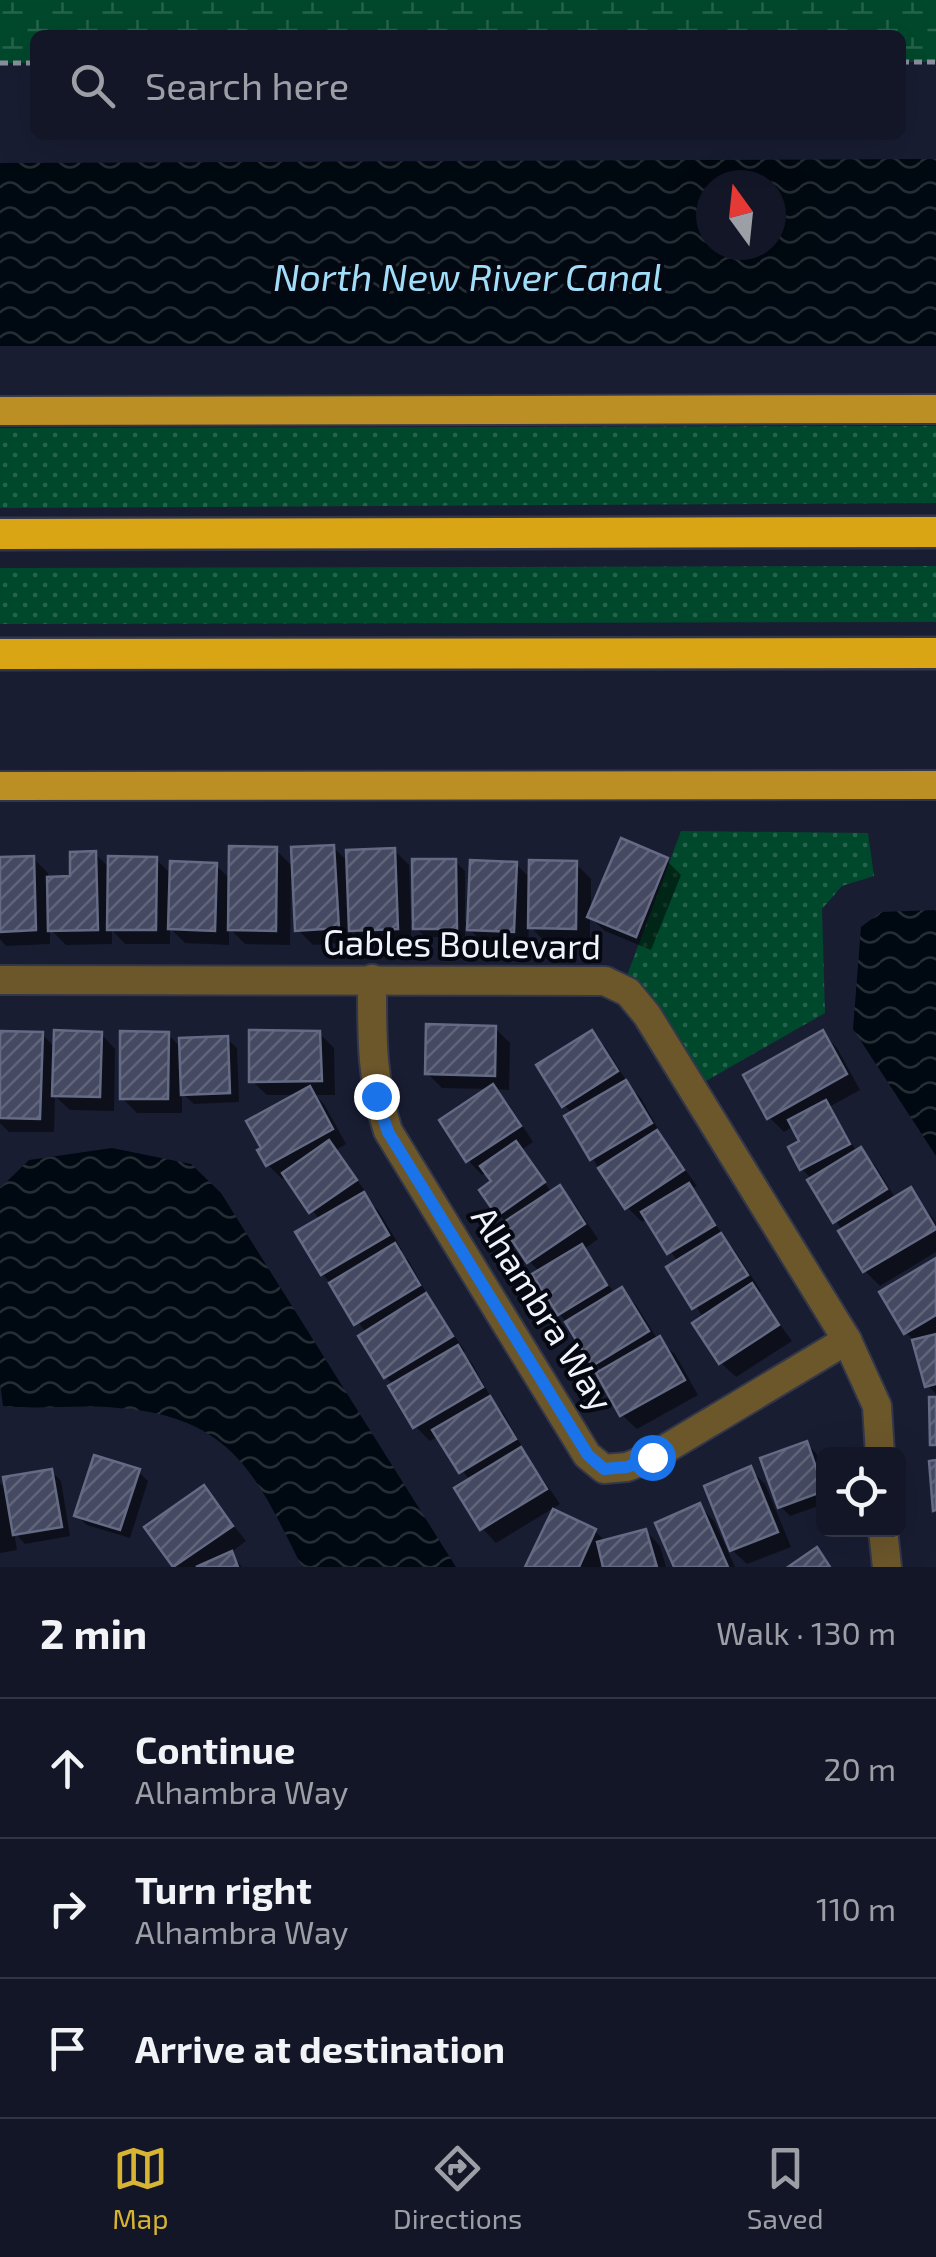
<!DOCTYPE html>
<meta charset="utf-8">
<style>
:root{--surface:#131626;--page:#1c1f2e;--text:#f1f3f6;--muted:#9d9fa7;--line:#323543;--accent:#d7b434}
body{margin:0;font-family:"Exo 2",sans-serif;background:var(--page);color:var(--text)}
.controls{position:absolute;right:30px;bottom:30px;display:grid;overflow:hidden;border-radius:15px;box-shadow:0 10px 40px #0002}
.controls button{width:90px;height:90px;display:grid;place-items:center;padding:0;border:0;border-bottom:2px solid var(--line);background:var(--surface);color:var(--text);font:50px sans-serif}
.compass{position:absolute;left:696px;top:170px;width:90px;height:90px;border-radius:50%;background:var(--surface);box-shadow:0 10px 40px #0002;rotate:345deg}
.stop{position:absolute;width:30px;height:30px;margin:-22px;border:8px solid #1a73e8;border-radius:50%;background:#fff}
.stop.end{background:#1a73e8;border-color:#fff;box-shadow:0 2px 10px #0008}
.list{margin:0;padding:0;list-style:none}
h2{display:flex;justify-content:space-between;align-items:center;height:130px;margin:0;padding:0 40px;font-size:42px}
h2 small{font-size:32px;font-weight:400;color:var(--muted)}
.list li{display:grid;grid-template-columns:65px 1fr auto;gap:30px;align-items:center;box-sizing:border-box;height:140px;padding:0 40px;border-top:2px solid var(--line)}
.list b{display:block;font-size:38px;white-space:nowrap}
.list p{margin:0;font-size:32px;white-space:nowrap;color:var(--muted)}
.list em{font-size:32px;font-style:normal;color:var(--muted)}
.icon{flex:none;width:55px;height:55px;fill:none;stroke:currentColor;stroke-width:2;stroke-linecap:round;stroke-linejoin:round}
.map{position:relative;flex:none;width:936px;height:1567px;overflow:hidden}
.search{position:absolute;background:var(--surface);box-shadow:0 10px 40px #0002;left:30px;right:30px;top:30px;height:110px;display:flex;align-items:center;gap:25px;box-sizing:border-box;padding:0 35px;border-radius:15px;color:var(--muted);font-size:38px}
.sheet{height:550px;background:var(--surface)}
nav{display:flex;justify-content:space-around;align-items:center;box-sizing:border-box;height:140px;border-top:2px solid var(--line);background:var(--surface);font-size:28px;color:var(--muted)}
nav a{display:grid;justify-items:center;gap:5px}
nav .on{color:var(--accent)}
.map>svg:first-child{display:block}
</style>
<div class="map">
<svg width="936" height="1567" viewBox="0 0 936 1567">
<defs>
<pattern id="grass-dots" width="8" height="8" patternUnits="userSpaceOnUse" patternTransform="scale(2.5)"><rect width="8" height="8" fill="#00482c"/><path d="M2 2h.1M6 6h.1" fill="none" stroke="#26634c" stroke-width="1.8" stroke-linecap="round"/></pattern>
<pattern id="wetland-marsh" width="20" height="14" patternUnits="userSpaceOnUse" patternTransform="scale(2.5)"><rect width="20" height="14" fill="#00482c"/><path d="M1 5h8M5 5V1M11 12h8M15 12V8" fill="none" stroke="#26634c"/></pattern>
<pattern id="water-waves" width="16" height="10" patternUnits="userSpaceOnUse" patternTransform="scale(2.5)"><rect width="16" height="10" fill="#000911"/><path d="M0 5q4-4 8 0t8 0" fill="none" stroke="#262d35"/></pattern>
<pattern id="building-hatch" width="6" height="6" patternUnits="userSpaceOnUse" patternTransform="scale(2.5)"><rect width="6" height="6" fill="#454a62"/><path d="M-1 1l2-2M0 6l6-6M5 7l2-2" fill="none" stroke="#606579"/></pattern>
</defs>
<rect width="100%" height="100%" fill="#191d32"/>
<!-- grass -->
<g fill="url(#grass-dots)">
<polygon points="936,426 936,503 0,508 0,428"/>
<polygon points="936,566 936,622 0,624 0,568"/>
<polygon points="681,831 868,833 874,876 842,886 822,909 825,1013 692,1089 622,989"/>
</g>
<!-- wetland -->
<polygon fill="url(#wetland-marsh)" points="0,0 936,0 936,62 901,62 901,35 35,35 35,63 0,63"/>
<!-- water -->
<g fill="url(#water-waves)" fill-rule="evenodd">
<path d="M936 159V346H0V163ZM711 185H771V245H711Z"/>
<polygon points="936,910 936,1156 853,1029 861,927 881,912"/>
<path d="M112 1148 191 1164 221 1193 456 1567H302C256 1475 233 1417 118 1408 80 1404 42 1410 3 1406L0 1383V1188L29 1160Z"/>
</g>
<!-- shadow -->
<g fill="#0007">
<polygon points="333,847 349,863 394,850 409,865 411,920 415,920 455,861 465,871 465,922 470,922 516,864 531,879 576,864 591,879 591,915 666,860 681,875 651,950 605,931 590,917 590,943 545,942 529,925 528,946 484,944 465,925 465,937 425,937 411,923 411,943 367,945 352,930 353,942 313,945 298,930 295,873 291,873 290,945 245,944 229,928 229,945 185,943 170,928 170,944 125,944 112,930 112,944 66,945 50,929 50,944 6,946 0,939 0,859 33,858 48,873 48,880 73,879 95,854 111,869 156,859 172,875 216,865 231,880 276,850 294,868"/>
<polygon points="495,1028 510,1043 509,1090 494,1089 507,1102 533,1142 521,1150 552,1193 560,1188 574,1203 598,1239 584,1249 615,1294 622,1290 636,1305 658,1340 675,1354 698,1395 637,1429 622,1415 602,1372 560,1314 540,1272 529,1261 507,1223 498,1214 495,1182 487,1172 482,1175 468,1160 490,1089 442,1088 427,1073"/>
<polygon points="319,1033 334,1048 335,1095 315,1095 324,1104 346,1144 336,1150 365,1191 361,1193 378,1210 402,1250 400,1252 409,1261 431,1302 465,1351 462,1353 472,1363 494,1403 504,1414 527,1456 560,1504 496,1543 482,1528 470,1481 439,1436 430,1441 415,1426 394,1386 386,1377 367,1334 323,1274 320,1220 287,1177 282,1179 268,1165 298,1095 267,1095 252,1081"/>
<polygon points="592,1033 606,1048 630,1087 641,1098 664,1140 697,1186 692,1189 723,1235 721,1236 735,1251 761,1291 757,1293 792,1341 736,1377 721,1363 695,1323 704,1318 669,1268 678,1262 648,1218 642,1222 627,1207 592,1158 573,1114 564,1105"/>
<polygon points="823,1033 837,1048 860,1090 829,1107 857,1152 861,1150 875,1165 896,1199 910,1190 936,1222 936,1252 880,1286 865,1271 813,1180 802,1169 791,1148 803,1142 794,1126 784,1132 769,1117"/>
<polygon points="0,1034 42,1034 56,1049 101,1034 115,1049 114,1111 70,1110 55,1096 54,1132 9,1132 0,1123"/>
<polygon points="168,1034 182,1049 227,1039 237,1048 239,1102 194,1104 182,1093 182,1113 137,1113 122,1098"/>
<polygon points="936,1261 936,1394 927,1385 916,1342 906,1333"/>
<polygon points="806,1443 816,1453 824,1473 824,1504 790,1516 781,1507"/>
<polygon points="750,1469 765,1484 791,1547 747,1564 730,1548"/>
<polygon points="138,1471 148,1481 130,1538 87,1525 77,1516"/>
<polygon points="52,1472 61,1481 70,1536 25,1544 14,1532 17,1550 0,1553 0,1483 8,1491"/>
<polygon points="204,1488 246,1541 230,1553 242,1567 176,1567 148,1528"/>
<polygon points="700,1506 714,1521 735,1567 676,1567"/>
<polygon points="554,1512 595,1531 606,1542 646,1531 660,1546 666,1567 606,1567 604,1559 600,1567 528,1567"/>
</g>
<!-- building -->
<g fill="url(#building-hatch)" stroke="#656b85" stroke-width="2.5">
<polygon points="621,838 668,858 636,937 587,917"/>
<polygon points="334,845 339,928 295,931 291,847"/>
<polygon points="229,846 277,847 276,931 228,930"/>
<polygon points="395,848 398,929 349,931 346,850"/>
<polygon points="96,851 98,930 48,931 47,877 70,876 70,852"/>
<polygon points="34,856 36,930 0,932 0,857"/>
<polygon points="108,856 157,857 156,930 107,930"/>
<polygon points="412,859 456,859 457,929 413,929"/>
<polygon points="470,860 517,862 514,932 467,930"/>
<polygon points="529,860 577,861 576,929 528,928"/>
<polygon points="170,861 217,863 215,931 168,929"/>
<polygon points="426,1024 496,1026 495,1076 425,1074"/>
<polygon points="54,1030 102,1032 100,1097 52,1096"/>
<polygon points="249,1030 320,1031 322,1081 249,1082"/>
<polygon points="592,1030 618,1071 562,1107 536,1065"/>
<polygon points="823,1030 847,1074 767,1119 743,1075"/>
<polygon points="0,1031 43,1032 40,1119 0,1118"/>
<polygon points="120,1031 169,1032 168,1099 120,1099"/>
<polygon points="228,1036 230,1093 181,1095 179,1038"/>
<polygon points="626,1080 652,1123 590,1160 564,1116"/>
<polygon points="493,1084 521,1126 466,1162 439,1120"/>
<polygon points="310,1086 333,1129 266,1166 257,1150 261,1148 246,1121"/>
<polygon points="826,1100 850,1144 800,1170 788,1147 799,1141 788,1120"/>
<polygon points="657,1130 684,1170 625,1209 598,1168"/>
<polygon points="329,1140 357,1180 309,1213 282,1173"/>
<polygon points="516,1141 545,1182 497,1216 479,1190 491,1181 480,1166"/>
<polygon points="861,1147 887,1189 833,1223 807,1180"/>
<polygon points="689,1183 715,1225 667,1254 641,1212"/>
<polygon points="560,1185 585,1224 527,1263 501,1224"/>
<polygon points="911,1187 936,1229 863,1272 838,1231"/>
<polygon points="364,1192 389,1235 321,1275 295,1232"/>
<polygon points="721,1233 748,1275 692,1309 666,1267"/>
<polygon points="395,1243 420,1285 354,1325 329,1283"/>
<polygon points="582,1244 607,1285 558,1315 532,1274"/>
<polygon points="936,1258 936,1315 904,1334 879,1292"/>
<polygon points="752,1283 779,1325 719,1364 692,1323"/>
<polygon points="622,1287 649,1331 592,1366 565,1322"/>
<polygon points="426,1293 453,1336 384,1378 358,1336"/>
<polygon points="936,1334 936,1384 925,1387 912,1340"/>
<polygon points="660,1336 685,1380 620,1416 596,1373"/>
<polygon points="458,1345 483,1387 413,1428 388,1386"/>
<polygon points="490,1396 516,1439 459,1473 432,1430"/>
<polygon points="929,1397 936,1397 936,1445 930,1445"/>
<polygon points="807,1441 824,1491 778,1508 760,1458"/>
<polygon points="521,1447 547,1489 480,1530 454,1488"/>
<polygon points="94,1455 140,1469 120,1530 74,1516"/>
<polygon points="936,1460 936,1510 933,1511 929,1461"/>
<polygon points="751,1466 778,1532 730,1551 704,1486"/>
<polygon points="52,1469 62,1527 13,1535 3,1477"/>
<polygon points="204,1485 233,1526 173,1567 144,1527"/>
<polygon points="700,1503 728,1567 674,1567 655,1523"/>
<polygon points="553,1509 596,1529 579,1567 525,1567"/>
<polygon points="646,1529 657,1567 603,1567 597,1542"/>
<polygon points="817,1547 830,1567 788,1567"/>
<polygon points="232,1551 238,1567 196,1567"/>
</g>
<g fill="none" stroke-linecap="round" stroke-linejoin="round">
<defs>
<g id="minor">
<path d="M372 979C372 1034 371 1079 388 1131L587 1455 604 1469 627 1467 652 1457 847 1340"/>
<polyline points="0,980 605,981 628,992 647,1015 847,1340 877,1406 880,1454"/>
<polyline points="883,1530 887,1567"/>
</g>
<g id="primary">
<polyline points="0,411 936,409"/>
<polyline points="0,786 936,785"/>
</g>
<g id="motorway">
<polyline points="0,534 936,532"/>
<polyline points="0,654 936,653"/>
</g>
</defs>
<!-- minor casing -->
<use href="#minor" stroke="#33374a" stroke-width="32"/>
<!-- primary casing -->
<use href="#primary" stroke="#33374a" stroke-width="32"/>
<!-- motorway casing -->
<use href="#motorway" stroke="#33374a" stroke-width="35"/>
<!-- path -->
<g stroke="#8b8e9d" stroke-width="5" stroke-dasharray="8 5" stroke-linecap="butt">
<polyline points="901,62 936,62"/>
<polyline points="0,63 35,63"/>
</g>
<!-- minor -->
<use href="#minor" stroke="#6c572b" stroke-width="28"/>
<!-- primary -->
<use href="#primary" stroke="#bb8f23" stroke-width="28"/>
<!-- motorway -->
<use href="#motorway" stroke="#daa514" stroke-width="30"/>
</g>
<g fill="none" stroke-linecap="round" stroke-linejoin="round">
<!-- route -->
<polyline stroke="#1a73e8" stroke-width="12" points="376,1096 388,1132 588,1455 604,1469 627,1467 652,1457"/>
</g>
<g text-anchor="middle" stroke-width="8" stroke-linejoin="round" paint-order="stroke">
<!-- street labels -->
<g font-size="35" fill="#f1f3fc" stroke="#060811">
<text transform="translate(462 945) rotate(1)" y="12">Gables Boulevard</text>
<text transform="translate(542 1309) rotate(58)" y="12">Alhambra Way</text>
</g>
<!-- water labels -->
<g font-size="38" font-style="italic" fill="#a1def9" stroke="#060811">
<text x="468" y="291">North New River Canal</text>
</g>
</g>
</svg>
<div class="controls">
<button><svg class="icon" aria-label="locate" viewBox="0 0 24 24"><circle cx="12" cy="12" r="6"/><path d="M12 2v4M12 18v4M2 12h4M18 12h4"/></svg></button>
</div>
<svg class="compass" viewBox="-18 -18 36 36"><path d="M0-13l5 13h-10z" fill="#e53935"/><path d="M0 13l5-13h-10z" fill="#9d9fa7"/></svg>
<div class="stop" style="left:652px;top:1457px"></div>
<div class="stop end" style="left:376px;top:1096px"></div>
<div class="search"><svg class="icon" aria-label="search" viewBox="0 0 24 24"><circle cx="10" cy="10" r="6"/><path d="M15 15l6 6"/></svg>Search here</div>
</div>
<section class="sheet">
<h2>2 min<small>Walk · 130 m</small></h2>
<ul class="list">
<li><svg class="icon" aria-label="ahead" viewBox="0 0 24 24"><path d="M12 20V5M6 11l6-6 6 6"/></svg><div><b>Continue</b><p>Alhambra Way</p></div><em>20 m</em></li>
<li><svg class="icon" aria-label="right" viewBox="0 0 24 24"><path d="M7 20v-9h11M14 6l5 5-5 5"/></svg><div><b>Turn right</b><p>Alhambra Way</p></div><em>110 m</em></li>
<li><svg class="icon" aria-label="arrive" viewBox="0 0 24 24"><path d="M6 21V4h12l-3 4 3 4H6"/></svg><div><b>Arrive at destination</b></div></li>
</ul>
</section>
<nav>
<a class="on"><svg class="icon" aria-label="map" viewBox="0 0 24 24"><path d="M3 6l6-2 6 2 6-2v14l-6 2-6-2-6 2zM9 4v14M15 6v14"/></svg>Map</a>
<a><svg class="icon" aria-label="directions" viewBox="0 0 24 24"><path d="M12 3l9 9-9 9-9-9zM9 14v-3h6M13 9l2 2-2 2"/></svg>Directions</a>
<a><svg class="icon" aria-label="saved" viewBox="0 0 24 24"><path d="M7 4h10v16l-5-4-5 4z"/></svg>Saved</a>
</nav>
